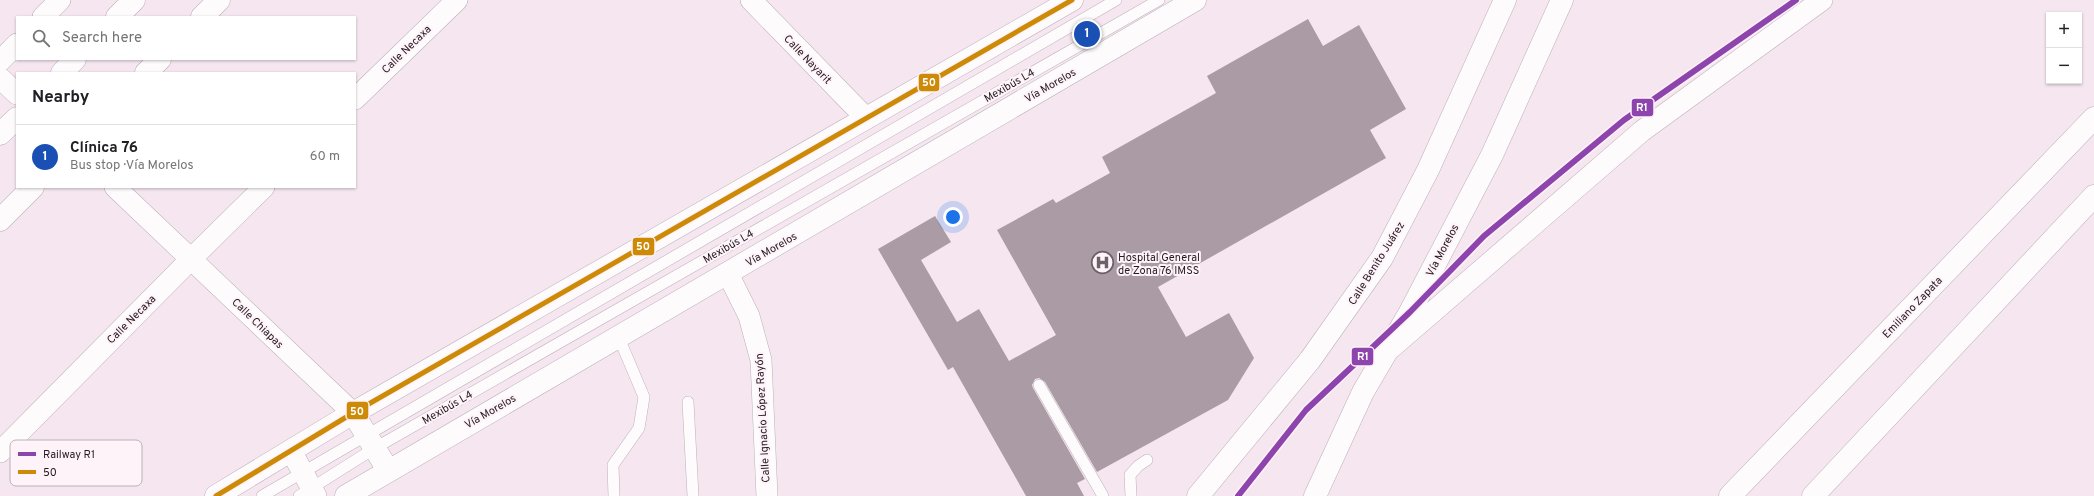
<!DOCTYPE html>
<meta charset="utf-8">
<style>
:root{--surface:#fff;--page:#f6f6f6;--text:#202124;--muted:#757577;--line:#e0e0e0;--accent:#6c6168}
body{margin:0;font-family:Overpass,sans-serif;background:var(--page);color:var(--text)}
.controls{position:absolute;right:12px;top:12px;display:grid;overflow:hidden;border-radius:0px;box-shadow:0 1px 3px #0004}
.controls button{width:36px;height:36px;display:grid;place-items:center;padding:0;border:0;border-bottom:1px solid var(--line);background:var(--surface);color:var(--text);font:20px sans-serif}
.you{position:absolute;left:953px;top:217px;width:14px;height:14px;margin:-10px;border:3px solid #fff;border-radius:50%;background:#1a73e8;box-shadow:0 0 0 6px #1a73e833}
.badge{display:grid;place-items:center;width:26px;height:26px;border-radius:50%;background:var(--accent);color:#fff;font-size:13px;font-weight:700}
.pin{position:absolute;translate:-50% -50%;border:2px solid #fff;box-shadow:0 1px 4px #0006}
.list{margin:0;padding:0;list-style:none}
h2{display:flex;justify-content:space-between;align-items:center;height:52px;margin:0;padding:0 16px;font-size:17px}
h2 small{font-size:13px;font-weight:400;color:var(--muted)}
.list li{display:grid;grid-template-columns:26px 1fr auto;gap:12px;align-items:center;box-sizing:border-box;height:64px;padding:0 16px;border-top:1px solid var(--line)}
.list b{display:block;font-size:15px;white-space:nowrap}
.list p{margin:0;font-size:13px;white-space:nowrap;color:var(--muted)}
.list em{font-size:13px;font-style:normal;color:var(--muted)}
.icon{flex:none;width:22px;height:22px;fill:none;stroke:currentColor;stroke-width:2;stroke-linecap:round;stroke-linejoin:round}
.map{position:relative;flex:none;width:2094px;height:496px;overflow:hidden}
.search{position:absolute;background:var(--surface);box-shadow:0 1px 3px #0004;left:16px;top:16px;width:340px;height:44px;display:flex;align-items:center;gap:10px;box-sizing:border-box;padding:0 14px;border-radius:0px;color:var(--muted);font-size:15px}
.panel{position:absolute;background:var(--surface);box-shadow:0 1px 3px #0004;left:16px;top:72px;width:340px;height:116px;border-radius:0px}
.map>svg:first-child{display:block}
</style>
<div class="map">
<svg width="2094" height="496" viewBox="0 0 2094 496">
<rect width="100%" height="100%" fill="#f5e6f0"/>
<!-- building -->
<polygon fill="#aa9ba5" points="1308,19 1323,46 1359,25 1406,109 1370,130 1386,158 1158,287 1186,337 1229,313 1254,358 1228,400 1097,472 1045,382 1039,378 1035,379 1032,385 1033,388 1085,479 1077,483 1084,496 1026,496 953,367 948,370 878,249 935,216 951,242 921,260 957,322 979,309 1009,361 1056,335 997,230 1053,199 1056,203 1110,173 1102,157 1216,93 1207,76"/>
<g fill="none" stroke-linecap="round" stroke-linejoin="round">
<defs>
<g id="lane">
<polyline points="1039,385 1103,496"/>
<polyline points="688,402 693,496"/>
<polyline points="262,496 1116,0"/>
<polyline points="299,496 375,448 1159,0"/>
<polyline points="614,496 613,465 639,428 644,397 619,338"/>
<polyline points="1131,496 1130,475 1138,466 1147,460"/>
</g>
<g id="street">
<polyline points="751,0 866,118"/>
<polyline points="43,17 60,0"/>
<polyline points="0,61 17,44"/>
<polyline points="0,78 17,94"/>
<polyline points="355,99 457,0"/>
<polyline points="115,187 353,413"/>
<polyline points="728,274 749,316 761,360 767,496"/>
<polyline points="1391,348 1642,131 1822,0"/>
<polyline points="291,451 316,496"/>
<polyline points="0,452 191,259 264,187"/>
</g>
<g id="secondary">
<polyline points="353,413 388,470"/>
<polyline points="1198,496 1310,360 1382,258 1428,170 1505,0"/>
<polyline points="1315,496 1363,392 1410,312 1492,155 1562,0"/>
</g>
<g id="primary">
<polyline points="216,496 353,413 1072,0"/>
<polyline points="346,496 1195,0"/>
<polyline points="1730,496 2094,118"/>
<polyline points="1813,496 2094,196"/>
</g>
<g id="highway">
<polyline points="117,17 134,0"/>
<polyline points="202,17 219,0"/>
<polyline points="62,73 75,59"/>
<polyline points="146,73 160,59"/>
<polyline points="0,134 17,118"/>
<polyline points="0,220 33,187"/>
</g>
</defs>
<!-- lane casing -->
<use href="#lane" stroke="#bcb1b8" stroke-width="12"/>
<!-- street casing -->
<use href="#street" stroke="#bcb1b8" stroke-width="22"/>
<!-- secondary casing -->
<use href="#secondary" stroke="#bcb1b8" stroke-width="23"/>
<!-- primary casing -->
<use href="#primary" stroke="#bcb1b8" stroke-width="23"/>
<!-- highway casing -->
<use href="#highway" stroke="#bcb1b8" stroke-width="23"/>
<!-- lane -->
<use href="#lane" stroke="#fefbfd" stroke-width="11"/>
<!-- street -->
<use href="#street" stroke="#fefbfd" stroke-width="21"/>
<!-- secondary -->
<use href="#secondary" stroke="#fefbfd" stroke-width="22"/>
<!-- primary -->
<use href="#primary" stroke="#fefbfd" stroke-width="22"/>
<!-- highway -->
<use href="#highway" stroke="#fefbfd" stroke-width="22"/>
<defs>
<polyline id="bus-1" points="216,496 353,413 1072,0"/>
</defs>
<!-- bus-1 casing -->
<use href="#bus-1" stroke="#fef3f9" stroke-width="8"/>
<!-- bus-1 -->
<use href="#bus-1" stroke="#cd8a06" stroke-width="5"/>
<defs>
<polyline id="rail-1" points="1238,496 1306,410 1410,312 1484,236 1624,120 1796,0"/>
</defs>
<!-- rail-1 casing -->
<use href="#rail-1" stroke="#fef3f9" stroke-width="9"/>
<!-- rail-1 -->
<use href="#rail-1" stroke="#8e44ad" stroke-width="6"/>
</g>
<!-- icons -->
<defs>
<symbol id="hospital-ring" viewBox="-11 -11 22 22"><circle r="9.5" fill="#fef3f9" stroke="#6c6168" stroke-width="1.5"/><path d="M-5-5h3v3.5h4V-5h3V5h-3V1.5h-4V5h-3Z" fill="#6c6168"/></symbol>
</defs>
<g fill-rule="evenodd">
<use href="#hospital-ring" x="1090" y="250" width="25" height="25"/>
</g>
<g text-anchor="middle" stroke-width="4" stroke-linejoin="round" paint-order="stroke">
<!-- street labels -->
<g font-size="11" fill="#23191f" stroke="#fef3f9">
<text transform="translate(406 49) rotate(-44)" y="4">Calle Necaxa</text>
<text transform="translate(808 59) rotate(46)" y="4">Calle Nayarit</text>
<text transform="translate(1009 85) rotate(-30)" y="4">Mexibús L4</text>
<text transform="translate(1050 85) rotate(-30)" y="4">Vía Morelos</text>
<text transform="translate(728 246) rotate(-30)" y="4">Mexibús L4</text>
<text transform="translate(771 249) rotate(-30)" y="4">Vía Morelos</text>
<text transform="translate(1442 250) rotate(-62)" y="4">Vía Morelos</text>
<text transform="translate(1376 263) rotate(-58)" y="4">Calle Benito Juárez</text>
<text transform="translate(1912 307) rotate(-46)" y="4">Emiliano Zapata</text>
<text transform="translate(131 319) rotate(-45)" y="4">Calle Necaxa</text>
<text transform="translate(258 323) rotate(44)" y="4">Calle Chiapas</text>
<text transform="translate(447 407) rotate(-30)" y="4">Mexibús L4</text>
<text transform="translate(490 411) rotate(-30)" y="4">Vía Morelos</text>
<text transform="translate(762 418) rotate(-93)" y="4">Calle Ignacio López Rayón</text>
</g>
<!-- poi labels -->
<g font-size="11" fill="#23191f" stroke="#fef3f9" text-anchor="start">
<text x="1118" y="261">Hospital General<tspan x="1118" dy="13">de Zona 76 IMSS</tspan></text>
</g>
</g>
<!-- legend -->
<rect x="10" y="440" width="132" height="46" rx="6" fill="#fef3f9" stroke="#bcb2b8" stroke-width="1"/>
<rect x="18" y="452" width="18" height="4" fill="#8e44ad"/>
<rect x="18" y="470" width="18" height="4" fill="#cd8a06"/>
<g font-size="11" fill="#23191f">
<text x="43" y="458">Railway R1</text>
<text x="43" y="476">50</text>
</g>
<g stroke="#fef3f9" stroke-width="1.5">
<rect x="918" y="73" width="22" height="19" rx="4" fill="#cd8a06"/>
<rect x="1631" y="98" width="23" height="19" rx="4" fill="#8e44ad"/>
<rect x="632" y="237" width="23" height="19" rx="4" fill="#cd8a06"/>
<rect x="1351" y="347" width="23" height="19" rx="4" fill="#8e44ad"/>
<rect x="346" y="401" width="23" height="19" rx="4" fill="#cd8a06"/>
</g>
<g font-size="11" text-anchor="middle" font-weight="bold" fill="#fff">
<text x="929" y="86">50</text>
<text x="1642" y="111">R1</text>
<text x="643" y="250">50</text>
<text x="1363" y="360">R1</text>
<text x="357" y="415">50</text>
</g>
</svg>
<div class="controls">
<button>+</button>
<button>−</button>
</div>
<div class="you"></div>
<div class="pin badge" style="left:1087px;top:34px;background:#1a4fb4">1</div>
<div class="search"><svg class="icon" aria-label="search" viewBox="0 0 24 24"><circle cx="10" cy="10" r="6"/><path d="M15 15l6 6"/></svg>Search here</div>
<section class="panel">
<h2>Nearby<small></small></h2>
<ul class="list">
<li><span class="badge" style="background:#1a4fb4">1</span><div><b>Clínica 76</b><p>Bus stop · Vía Morelos</p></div><em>60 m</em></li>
</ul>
</section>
</div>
